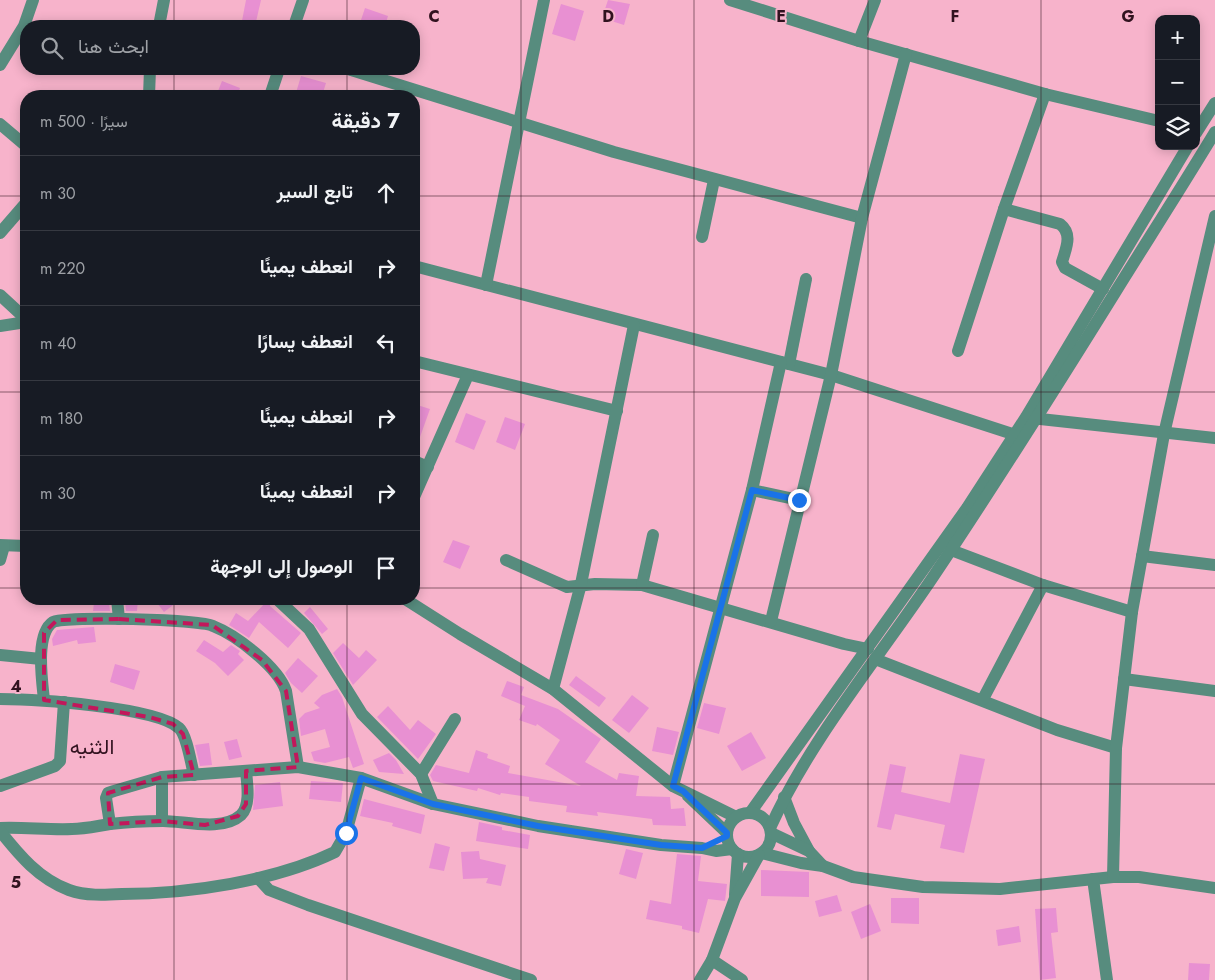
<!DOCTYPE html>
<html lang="ar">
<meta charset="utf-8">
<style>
:root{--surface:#171b24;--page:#20242c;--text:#f1f3f6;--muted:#9ea1a6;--line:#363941}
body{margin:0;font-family:Jost,Vazirmatn,sans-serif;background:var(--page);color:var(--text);direction:rtl}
.controls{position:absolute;right:15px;top:15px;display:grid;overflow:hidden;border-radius:10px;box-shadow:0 2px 12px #0003}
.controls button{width:45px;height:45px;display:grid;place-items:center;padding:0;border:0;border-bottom:1px solid var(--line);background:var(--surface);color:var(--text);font:25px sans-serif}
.stop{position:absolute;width:15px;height:15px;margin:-11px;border:4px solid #1a73e8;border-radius:50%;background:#fff}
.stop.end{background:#1a73e8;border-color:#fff;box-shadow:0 1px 5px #0008}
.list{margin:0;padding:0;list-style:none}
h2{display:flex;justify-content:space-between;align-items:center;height:65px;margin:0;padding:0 20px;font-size:21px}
h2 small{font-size:16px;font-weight:400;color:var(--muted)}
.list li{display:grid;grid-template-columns:32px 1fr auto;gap:15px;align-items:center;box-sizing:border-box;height:75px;padding:0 20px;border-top:1px solid var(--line)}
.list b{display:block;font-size:19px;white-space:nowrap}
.list em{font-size:16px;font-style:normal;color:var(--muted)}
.icon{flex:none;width:28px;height:28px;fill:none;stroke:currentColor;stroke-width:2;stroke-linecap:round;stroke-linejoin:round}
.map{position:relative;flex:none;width:1215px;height:980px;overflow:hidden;direction:ltr}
.search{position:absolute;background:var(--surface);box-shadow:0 2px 12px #0003;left:20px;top:20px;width:400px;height:55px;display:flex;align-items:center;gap:12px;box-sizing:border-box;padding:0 18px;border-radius:20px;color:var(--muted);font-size:19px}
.panel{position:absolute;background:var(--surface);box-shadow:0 2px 12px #0003;left:20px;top:90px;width:400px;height:515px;border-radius:20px;direction:rtl}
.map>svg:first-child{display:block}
</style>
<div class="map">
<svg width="1215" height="980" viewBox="0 0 1215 980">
<rect width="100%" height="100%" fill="#f7b3cb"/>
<!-- building -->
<g fill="#e890d2">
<polygon points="246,0 261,0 255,26 241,26"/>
<polygon points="608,0 630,4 624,25 602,18"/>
<polygon points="561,4 584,11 575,41 552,34"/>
<polygon points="365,8 388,16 385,26 359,26"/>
<polygon points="301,76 326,83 322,96 295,96"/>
<polygon points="222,81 240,88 237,96 216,96"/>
<polygon points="414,404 430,409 415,451 414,451"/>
<polygon points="466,413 486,421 474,450 455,442"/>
<polygon points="505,417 525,424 515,450 496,442"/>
<polygon points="453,540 470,546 460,569 443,562"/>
<polygon points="125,599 138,599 137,611 126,611"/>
<polygon points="154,599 181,599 164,612"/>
<polygon points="269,599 270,606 301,633 288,648 259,622 249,638 229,625 236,613 248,621"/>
<polygon points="94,603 109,603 110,611 93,611"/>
<polygon points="310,607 328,629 322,634 304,613"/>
<polygon points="94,627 96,642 78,644 77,640 53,646 52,639 57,630"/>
<polygon points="204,640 223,652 231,645 240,651 238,654 244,660 228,676 215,663 196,651"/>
<polygon points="343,643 359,658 366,650 377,660 353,685 333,653"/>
<polygon points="298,658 318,676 302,693 291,683 285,673"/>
<polygon points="115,664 140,671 134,690 110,682"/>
<polygon points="576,676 606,698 599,707 569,685"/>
<polygon points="507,681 524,687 521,695 558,709 601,739 585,762 617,780 619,773 639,776 636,796 670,797 671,809 684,808 686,826 653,825 652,819 597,812 598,816 566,812 567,806 529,801 529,797 501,793 500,795 478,788 477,791 433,781 430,775 436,765 469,773 476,750 488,754 487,758 510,766 508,773 581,786 545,764 560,740 537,724 536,726 519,720 525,706 501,696"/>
<polygon points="337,689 342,697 364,764 353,768 349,757 325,763 314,761 311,752 330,747 325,729 301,736 299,719 305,713 320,708 314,703 322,695"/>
<polygon points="632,695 649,708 629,733 612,720"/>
<polygon points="704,703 726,708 719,734 697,728"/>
<polygon points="388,706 410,730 418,720 436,734 418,759 377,717"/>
<polygon points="657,727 679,732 673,755 652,751"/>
<polygon points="751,732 766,758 742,771 727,746"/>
<polygon points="237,739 242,757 229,760 224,742"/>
<polygon points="209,743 212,765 200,766 195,745"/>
<polygon points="389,753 396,760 404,774 379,772 373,760"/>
<polygon points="960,754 985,759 964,853 940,848 945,825 895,814 891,830 877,827 890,764 906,767 901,792 950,803"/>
<polygon points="311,781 343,783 341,802 309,799"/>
<polygon points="280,782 283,806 253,810 255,785"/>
<polygon points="364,799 425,815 421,834 392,826 393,823 360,816"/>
<polygon points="479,822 502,827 502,830 530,835 528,849 476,841"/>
<polygon points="435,843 450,847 444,871 429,868"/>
<polygon points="626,849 643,853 636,879 619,874"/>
<polygon points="479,851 480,859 506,865 501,886 486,883 488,878 463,879 461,852"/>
<polygon points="677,854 701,856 698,881 727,884 725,901 708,899 699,933 682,929 682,926 646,919 650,900 671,904"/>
<polygon points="761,870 809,872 809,897 761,896"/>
<polygon points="837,895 842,911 819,917 815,901"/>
<polygon points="891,898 919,898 919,924 891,923"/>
<polygon points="870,904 881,931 861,939 851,912"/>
<polygon points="1056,908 1058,932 1051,933 1056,978 1040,980 1035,909"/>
<polygon points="1019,926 1021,942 998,946 996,930"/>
<polygon points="1189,963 1210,964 1209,980 1188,980"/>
</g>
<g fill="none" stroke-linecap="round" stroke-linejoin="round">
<!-- minor -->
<g stroke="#578c7e" stroke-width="12">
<polyline points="730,0 859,41 1045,94 1159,121"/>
<polyline points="159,26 164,0"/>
<polyline points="294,26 303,0"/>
<polyline points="859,41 875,0"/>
<polyline points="0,65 24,26 33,0"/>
<polyline points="348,69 614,152 862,218"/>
<polyline points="149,96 150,69"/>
<polyline points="270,96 279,69"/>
<polyline points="0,124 26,146"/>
<polyline points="1196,133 1215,103"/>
<path d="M1004 209 1060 224C1073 234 1066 248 1062 262L1065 268 1103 289"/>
<polyline points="0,233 26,203"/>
<polyline points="702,237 714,180"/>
<polyline points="414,266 831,375 1022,437"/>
<polyline points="486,285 544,0"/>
<polyline points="0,295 26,319"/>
<polyline points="0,326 26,322"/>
<polyline points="958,351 1004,209 1045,94"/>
<polyline points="414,361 617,411"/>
<polyline points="789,364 806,279"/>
<polyline points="1031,418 1215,438"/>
<polyline points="414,461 428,467"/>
<polyline points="752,490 799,500"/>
<polyline points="414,497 468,375"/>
<polyline points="0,545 26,546"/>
<polyline points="951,550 1043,585 1132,612"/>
<polyline points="1142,556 1215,565"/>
<polyline points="0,560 4,546"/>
<polyline points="506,560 567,587 595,584 642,585 844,644 868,649"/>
<polyline points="642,585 653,535"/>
<polyline points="117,599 119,619"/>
<polyline points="277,599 309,629 362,714 421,774 433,804"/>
<polyline points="405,599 460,634 553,689 673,786 736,817"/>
<polyline points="771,621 831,375 862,218 906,54"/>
<polyline points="0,655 41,659"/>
<polyline points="875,659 1057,730 1116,748"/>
<polyline points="1124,679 1215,691"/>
<polyline points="553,689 581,584 634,325"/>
<path d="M0 699C34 699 156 707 179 728 187 735 191 764 194 775"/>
<polyline points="983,699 1043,585"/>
<path d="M44 700C42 680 35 634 53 622 68 616 198 619 213 626 236 635 278 667 286 691L298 767"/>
<polyline points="421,774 455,719"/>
<polyline points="162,777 162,821"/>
<polyline points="0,786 55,766 60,761 64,702"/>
<polyline points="673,786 752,490 781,362"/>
<polyline points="688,796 727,833"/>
<polyline points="784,797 794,823 809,851"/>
<polyline points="750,813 967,508 1026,417 1188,146"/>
<circle cx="749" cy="835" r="22"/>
<polyline points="110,824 106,798 108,793 114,791 162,777 298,767 361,778 433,804 538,826 661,845 702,848 716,851 732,849"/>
<path d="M0 828C24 827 48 830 72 829 85 829 97 826 110 824 127 822 146 821 163 821 185 821 222 832 241 815 251 805 247 783 246 771"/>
<path d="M770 828C812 736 879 658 935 574 997 481 1057 386 1116 291 1149 238 1183 185 1215 132"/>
<path d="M0 831C19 855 39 879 69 890 86 896 104 895 122 894 188 894 275 881 335 852L346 833 361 778"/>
<polyline points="771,833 809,851 823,866"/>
<polyline points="762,853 801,863 823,866 853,877 923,887 1000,889 1113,877 1139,877 1215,888"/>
<polyline points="1113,877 1116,748 1132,612 1164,434 1215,216"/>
<polyline points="258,878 269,890 308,905 531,980"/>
<polyline points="1093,879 1107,980"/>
<polyline points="735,895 738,854"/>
<polyline points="712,960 742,980"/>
<polyline points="700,980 712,960 735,898 759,855"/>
</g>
</g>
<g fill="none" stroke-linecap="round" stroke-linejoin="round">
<!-- route -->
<polyline stroke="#1a73e8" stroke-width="6" points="346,833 361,778 433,804 538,826 661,845 702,848 727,836 727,833 683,791 673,786 752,490 799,500"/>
</g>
<!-- marked area -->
<path fill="none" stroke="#c2185b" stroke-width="4" stroke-dasharray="10 6" stroke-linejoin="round" d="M119 619 212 625 262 660 286 691 298 767 246 771V804L238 816 205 825 162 821 110 824 108 793 162 777 194 775 183 734 173 724 149 717 44 700V633L57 620Z"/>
<!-- grid -->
<path fill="none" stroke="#31121f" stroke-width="1" stroke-opacity="0.55" d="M174 0V26M347 0V26M521 0V980M694 0V980M868 0V980M1041 0V980M174 69V96M347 69V96M0 196H26M414 196H1215M0 392H26M414 392H1215M0 588H26M414 588H1215M174 599V980M347 599V980M0 784H1215"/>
<g text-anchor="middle" stroke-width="4" stroke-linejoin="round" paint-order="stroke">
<!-- quarter labels -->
<g font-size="21" fill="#31121f" stroke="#f7b3cb">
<text x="92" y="754">الثنيه</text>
</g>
</g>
<g font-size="16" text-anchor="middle" font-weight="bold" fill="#31121f" stroke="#f7b3cb" stroke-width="4" stroke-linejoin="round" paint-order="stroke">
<text x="434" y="22">C</text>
<text x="608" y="22">D</text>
<text x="781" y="22">E</text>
<text x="955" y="22">F</text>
<text x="1128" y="22">G</text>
<text x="16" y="692">4</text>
<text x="16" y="888">5</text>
</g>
</svg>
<div class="controls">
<button>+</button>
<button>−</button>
<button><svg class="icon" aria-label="layers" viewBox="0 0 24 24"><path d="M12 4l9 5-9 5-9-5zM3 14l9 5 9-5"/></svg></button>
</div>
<div class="stop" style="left:346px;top:833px"></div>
<div class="stop end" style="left:799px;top:500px"></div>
<div class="search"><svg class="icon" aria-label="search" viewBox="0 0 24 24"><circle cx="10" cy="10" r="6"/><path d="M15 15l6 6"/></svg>ابحث هنا</div>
<section class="panel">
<h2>7 دقيقة<small>سيرًا · 500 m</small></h2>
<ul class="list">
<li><svg class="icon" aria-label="ahead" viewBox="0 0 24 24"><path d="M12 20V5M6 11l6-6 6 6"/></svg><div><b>تابع السير</b></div><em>30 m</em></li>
<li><svg class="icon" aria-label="right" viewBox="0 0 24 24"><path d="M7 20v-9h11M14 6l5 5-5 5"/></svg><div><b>انعطف يمينًا</b></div><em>220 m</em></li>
<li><svg class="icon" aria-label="left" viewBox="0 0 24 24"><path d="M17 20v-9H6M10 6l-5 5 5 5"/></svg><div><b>انعطف يسارًا</b></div><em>40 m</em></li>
<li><svg class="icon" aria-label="right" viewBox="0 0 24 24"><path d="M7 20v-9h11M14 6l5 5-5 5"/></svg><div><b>انعطف يمينًا</b></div><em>180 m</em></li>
<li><svg class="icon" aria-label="right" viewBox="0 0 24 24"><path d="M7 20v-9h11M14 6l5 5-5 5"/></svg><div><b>انعطف يمينًا</b></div><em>30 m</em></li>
<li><svg class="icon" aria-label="arrive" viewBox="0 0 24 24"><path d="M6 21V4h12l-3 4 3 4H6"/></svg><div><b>الوصول إلى الوجهة</b></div></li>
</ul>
</section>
</div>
